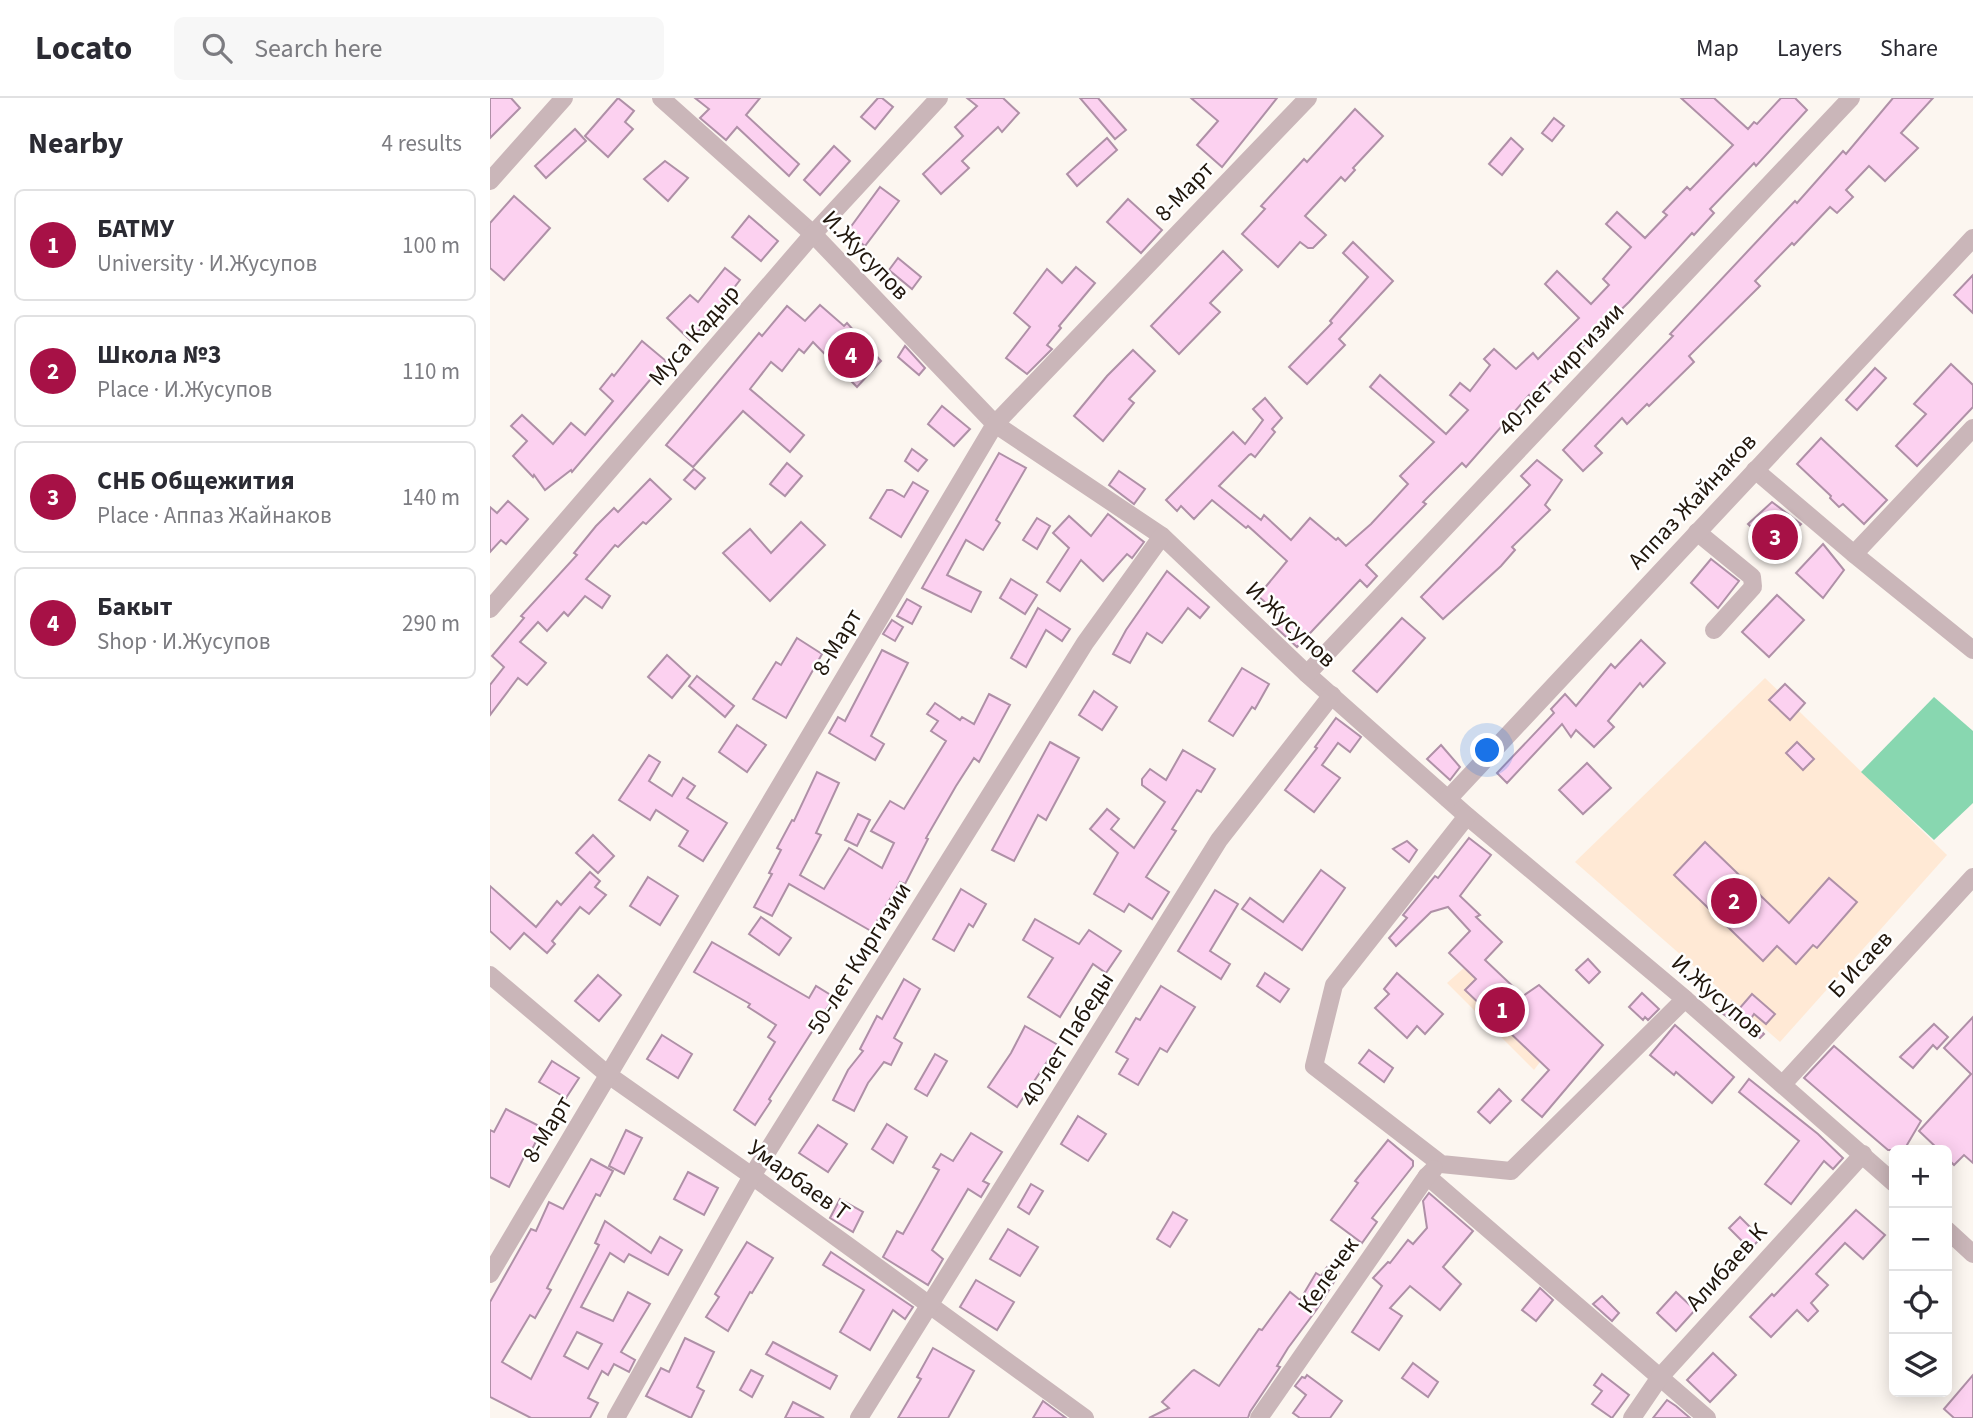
<!DOCTYPE html>
<meta charset="utf-8">
<style>
:root{--surface:#fff;--page:#f7f7f7;--text:#2b2b33;--muted:#7c7c81;--line:#e1e1e2;--accent:#a71146}
body{margin:0;font-family:"Source Sans 3",sans-serif;background:var(--page);color:var(--text)}
.controls{position:absolute;right:21px;bottom:21px;display:grid;overflow:hidden;border-radius:10px;box-shadow:0 4px 18px #0003}
.controls button{width:63px;height:63px;display:grid;place-items:center;padding:0;border:0;border-bottom:2px solid var(--line);background:var(--surface);color:var(--text);font:35px sans-serif}
.you{position:absolute;left:998px;top:653px;width:24px;height:24px;margin:-18px;border:5px solid #fff;border-radius:50%;background:#1a73e8;box-shadow:0 0 0 10px #1a73e833}
.badge{display:grid;place-items:center;width:46px;height:46px;border-radius:50%;background:var(--accent);color:#fff;font-size:23px;font-weight:700}
.pin{position:absolute;translate:-50% -50%;border:4px solid #fff;box-shadow:0 2px 7px #0006}
.list{margin:0;padding:0;list-style:none}
h2{display:flex;justify-content:space-between;align-items:center;height:91px;margin:0;padding:0 28px;font-size:30px}
h2 small{font-size:23px;font-weight:400;color:var(--muted)}
.list li{display:grid;grid-template-columns:46px 1fr auto;gap:21px;align-items:center;box-sizing:border-box;height:112px;margin:0 14px 14px;padding:0 14px;border:2px solid var(--line);border-radius:10px}
.list b{display:block;font-size:26px;white-space:nowrap}
.list p{margin:0;font-size:23px;white-space:nowrap;color:var(--muted)}
.list em{font-size:23px;font-style:normal;color:var(--muted)}
.icon{flex:none;width:38px;height:38px;fill:none;stroke:currentColor;stroke-width:2;stroke-linecap:round;stroke-linejoin:round}
.map{position:relative;flex:none;width:1483px;height:1320px;overflow:hidden}
header{display:flex;align-items:center;gap:42px;box-sizing:border-box;height:98px;padding:0 35px;background:var(--surface);border-bottom:2px solid var(--line)}
header strong{font-size:33px}
nav{display:flex;gap:38px;margin-inline-start:auto;font-size:24px}
.search{width:490px;height:63px;background:var(--page);display:flex;align-items:center;gap:18px;box-sizing:border-box;padding:0 24px;border-radius:10px;color:var(--muted);font-size:26px}
main{display:flex}
aside{flex:1;background:var(--surface)}
.map>svg:first-child{display:block}
</style>
<header>
<strong>Locato</strong>
<div class="search"><svg class="icon" aria-label="search" viewBox="0 0 24 24"><circle cx="10" cy="10" r="6"/><path d="M15 15l6 6"/></svg>Search here</div>
<nav><a>Map</a><a>Layers</a><a>Share</a></nav>
</header>
<main>
<aside>
<h2>Nearby<small>4 results</small></h2>
<ul class="list">
<li><span class="badge">1</span><div><b>БАТМУ</b><p>University · И.Жусупов</p></div><em>100 m</em></li>
<li><span class="badge">2</span><div><b>Школа №3</b><p>Place · И.Жусупов</p></div><em>110 m</em></li>
<li><span class="badge">3</span><div><b>СНБ Общежития</b><p>Place · Аппаз Жайнаков</p></div><em>140 m</em></li>
<li><span class="badge">4</span><div><b>Бакыт</b><p>Shop · И.Жусупов</p></div><em>290 m</em></li>
</ul>
</aside>
<div class="map">
<svg width="1483" height="1320" viewBox="0 0 1483 1320">
<rect width="100%" height="100%" fill="#fcf6f0"/>
<!-- built -->
<g fill="#ffe9d5">
<polygon points="1275,580 1457,757 1290,944 1085,764"/>
<polygon points="984,861 1069,939 1044,972 957,885"/>
</g>
<!-- green -->
<polygon fill="#88d7b0" points="1444,599 1483,633 1483,705 1444,742 1371,674"/>
<!-- building -->
<g fill="#fcd1f0" stroke="#af90a7" stroke-width="2" fill-rule="evenodd">
<polygon points="0,0 21,0 30,10 0,40"/>
<polygon points="128,0 144,13 135,24 143,31 118,59 95,38"/>
<polygon points="205,0 270,0 256,17 309,66 299,78 247,29 236,42 210,20 219,11"/>
<polygon points="388,0 392,0 403,9 385,31 371,19"/>
<polygon points="477,0 513,0 529,15 512,34 508,29 472,63 479,70 451,96 433,76 473,38 465,29 487,8"/>
<polygon points="590,0 608,0 636,32 625,41"/>
<polygon points="701,0 787,0 732,69 707,47 728,23"/>
<polygon points="1191,0 1224,0 1258,31 1264,24 1267,26 1291,0 1305,0 1317,12 1266,68 1264,65 1220,111 1224,115 1204,137 1202,135 1139,204 1063,277 1065,280 1042,301 1039,297 976,369 972,365 933,404 936,406 876,467 887,478 877,489 870,482 807,549 782,526 790,517 768,498 797,463 758,428 756,430 722,402 704,421 691,408 687,413 676,402 743,334 755,346 773,322 763,311 775,300 792,320 782,331 785,334 765,359 761,356 759,357 729,388 771,422 774,417 801,442 820,420 846,442 848,440 856,448 881,426 918,386 910,378 944,344 880,289 890,277 956,336 978,312 960,297 970,285 980,293 1000,267 994,261 1004,251 1026,271 1043,255 1048,261 1089,220 1055,186 1067,173 1101,206 1119,187 1113,181 1141,149 1116,126 1127,114 1155,140 1177,117 1173,114 1197,89 1200,92 1243,47"/>
<polygon points="1403,0 1443,0 1411,35 1428,50 1395,83 1379,68 1356,92 1363,99 1347,115 1340,109 1304,147 1302,145 1265,183 1270,188 1199,258 1204,264 1159,308 1157,306 1137,326 1132,320 1105,348 1112,355 1093,373 1073,352 1183,238 1180,236 1286,123 1305,103 1307,105 1353,53 1356,56"/>
<polygon points="865,11 893,38 863,70 865,72 855,83 851,79 815,118 836,137 823,150 818,150 810,144 788,169 752,136 775,111 771,108 814,61 817,64"/>
<polygon points="1064,20 1074,28 1062,43 1052,35"/>
<polygon points="85,31 96,43 56,80 45,68"/>
<polygon points="617,40 627,52 587,88 577,76"/>
<polygon points="1021,40 1033,51 1012,77 999,66"/>
<polygon points="344,48 360,63 330,97 314,82"/>
<polygon points="175,63 198,80 178,103 154,81"/>
<polygon points="390,89 409,103 375,148 357,134"/>
<polygon points="24,98 60,130 14,182 0,170 0,125"/>
<polygon points="638,101 672,132 651,155 617,124"/>
<polygon points="259,118 288,143 271,163 242,139"/>
<polygon points="863,144 903,183 849,241 855,247 817,286 799,269 842,225 840,223 878,179 853,155"/>
<polygon points="733,153 752,172 720,205 730,214 689,256 661,228"/>
<polygon points="408,160 431,179 422,191 399,172"/>
<polygon points="586,169 605,185 569,228 571,230 557,247 562,251 537,276 516,260 540,229 524,215 557,171 572,185"/>
<polygon points="235,170 250,182 218,223 200,242 177,220 200,197 208,204"/>
<polygon points="1483,177 1483,215 1464,197"/>
<polygon points="330,207 354,228 357,225 391,263 367,289 323,244 314,255 309,251 292,273 281,264 260,291 314,337 300,354 253,313 203,369 176,347 269,235 272,238 297,208 315,223"/>
<polygon points="152,243 176,263 82,374 81,372 55,392 44,377 43,379 23,358 37,343 21,328 32,317 63,346 81,325 95,337 123,303 110,291 122,276 124,278"/>
<polygon points="415,248 435,270 429,277 408,259"/>
<polygon points="643,252 665,273 639,301 644,305 613,343 584,318 617,278"/>
<polygon points="1461,266 1483,287 1483,309 1427,368 1406,348 1436,316 1424,306"/>
<polygon points="1385,270 1396,280 1367,312 1356,302"/>
<polygon points="452,308 480,331 464,348 438,326"/>
<polygon points="1331,340 1397,402 1374,426 1353,406 1349,409 1340,400 1341,398 1307,366"/>
<polygon points="422,351 437,362 428,373 415,363"/>
<polygon points="509,355 536,370 506,422 510,425 493,452 476,442 457,477 491,494 481,514 432,490"/>
<polygon points="1047,362 1072,382 1055,407 1060,412 1022,449 1025,452 1011,468 953,521 931,499 1040,387 1031,378"/>
<polygon points="297,365 312,378 295,398 280,386"/>
<polygon points="204,371 215,380 205,391 194,382"/>
<polygon points="629,373 655,391 644,406 619,387"/>
<polygon points="160,381 181,401 156,426 153,424 128,449 125,447 96,481 120,498 112,510 95,498 78,518 74,514 57,533 48,524 30,544 56,565 37,587 28,580 0,617 0,587 14,569 2,558 34,520 31,518 87,457 84,455 106,428 124,410 128,414"/>
<polygon points="423,384 438,393 411,439 380,420 397,392 402,392 414,399"/>
<polygon points="18,403 38,421 16,446 11,442 0,454 0,409 7,415"/>
<polygon points="1282,404 1311,426 1285,452 1258,426"/>
<polygon points="618,416 654,444 642,460 637,456 613,483 591,462 570,493 557,484 579,450 563,435 579,418 601,438"/>
<polygon points="547,420 560,428 547,451 533,442"/>
<polygon points="311,424 335,447 280,503 233,455 260,431 281,455"/>
<polygon points="1333,446 1354,472 1333,500 1306,475"/>
<polygon points="1221,461 1249,483 1228,510 1201,485"/>
<polygon points="677,473 719,509 710,520 698,510 672,545 657,535 640,565 623,556 636,532"/>
<polygon points="521,481 547,497 535,516 510,500"/>
<polygon points="1287,497 1314,522 1279,559 1252,534"/>
<polygon points="417,501 431,509 422,526 407,518"/>
<polygon points="548,510 580,531 572,543 556,532 536,569 521,560"/>
<polygon points="912,520 935,540 887,594 863,573"/>
<polygon points="402,522 413,529 405,543 393,536"/>
<polygon points="307,540 332,556 296,620 263,601 286,564 291,567"/>
<polygon points="1151,542 1175,565 1153,589 1150,585 1118,623 1124,629 1104,649 1086,632 1081,639 1072,626 1017,685 1007,675 1064,615 1061,611 1075,596 1086,608 1121,566 1125,570"/>
<polygon points="392,552 418,565 381,638 394,646 385,662 339,635 348,619 355,623"/>
<polygon points="177,557 200,578 182,600 158,579"/>
<polygon points="752,570 779,586 765,611 762,609 743,638 719,623"/>
<polygon points="207,578 244,608 235,619 199,588"/>
<polygon points="1295,586 1315,605 1300,622 1279,602"/>
<polygon points="604,593 627,609 612,632 589,617"/>
<polygon points="499,596 520,607 489,664 484,660 466,688 436,740 438,741 415,786 410,784 381,833 299,786 282,818 264,809 282,776 279,775 291,752 287,750 302,722 304,723 327,674 349,685 326,735 331,737 310,777 334,791 359,750 392,770 404,745 381,733 400,703 414,711 456,643 441,633 448,623 437,616 445,605 470,622 472,619 484,626"/>
<polygon points="846,620 871,639 860,654 848,645 832,667 850,680 824,714 795,692 827,650 825,649"/>
<polygon points="247,627 276,647 257,674 229,654"/>
<polygon points="560,644 589,660 556,722 548,717 524,763 502,752"/>
<polygon points="1307,644 1324,661 1313,672 1296,655"/>
<polygon points="951,647 970,669 960,682 937,661"/>
<polygon points="693,652 725,671 711,694 707,692 682,731 686,733 656,779 679,794 662,821 639,806 634,814 604,796 628,755 600,731 617,711 629,721 621,731 644,750 675,704 652,687 652,681 660,671 676,682"/>
<polygon points="159,657 170,664 159,683 182,698 193,680 205,688 197,700 237,725 213,763 189,748 198,733 166,712 160,722 129,702"/>
<polygon points="1097,665 1121,690 1093,716 1069,692"/>
<polygon points="368,716 380,722 367,748 355,742"/>
<polygon points="103,737 124,758 108,775 86,755"/>
<polygon points="979,740 1001,757 970,798 990,817 986,819 1012,844 995,862 1033,898 1049,887 1113,947 1052,1019 1032,1002 1059,972 975,892 986,881 959,855 980,833 958,809 941,814 906,848 899,840 917,820 913,817 945,778 948,780"/>
<polygon points="917,743 927,752 919,764 903,751"/>
<polygon points="1215,744 1299,825 1339,780 1367,804 1327,850 1323,847 1306,866 1287,848 1273,863 1184,777"/>
<polygon points="831,772 855,790 812,852 752,811 760,800 793,824"/>
<polygon points="100,774 110,783 105,789 116,797 99,816 90,809 62,843 65,846 57,855 34,835 20,851 0,833 0,788 46,829 67,803 71,807"/>
<polygon points="158,779 188,798 170,827 140,808"/>
<polygon points="471,791 496,806 483,829 479,826 464,853 443,841"/>
<polygon points="725,792 748,806 720,853 740,866 731,881 688,853"/>
<polygon points="271,819 301,840 289,857 259,836"/>
<polygon points="545,821 589,846 599,832 631,853 616,875 603,866 570,919 538,899 563,860 533,842"/>
<polygon points="222,844 319,900 326,888 344,899 279,1001 281,1003 265,1027 244,1012 285,944 278,939 286,927 258,909 260,906 204,874"/>
<polygon points="1098,861 1110,874 1099,885 1086,872"/>
<polygon points="775,875 799,891 790,904 767,888"/>
<polygon points="907,875 953,916 935,936 927,928 917,940 885,910 899,896 894,891"/>
<polygon points="108,877 131,897 109,923 85,903"/>
<polygon points="414,881 430,891 404,940 412,945 401,967 394,964 378,985 364,1013 343,1002 358,972 373,953 370,951 387,918 392,921"/>
<polygon points="671,888 705,909 677,954 670,950 648,987 629,976 638,961 626,954 646,920 650,922"/>
<polygon points="1152,895 1169,911 1158,922 1155,919 1153,922 1139,909"/>
<polygon points="1262,896 1285,916 1276,926 1264,916 1260,922 1274,936 1270,940 1233,916 1242,904 1249,911"/>
<polygon points="1483,919 1483,1065 1474,1057 1464,1067 1457,1060 1457,1052 1449,1052 1429,1033 1481,976 1454,950"/>
<polygon points="1444,926 1458,939 1447,951 1443,947 1423,970 1410,959"/>
<polygon points="1185,927 1244,979 1222,1005 1186,974 1184,977 1160,957"/>
<polygon points="535,928 568,947 527,1009 498,989 521,955"/>
<polygon points="172,937 202,956 188,980 157,961"/>
<polygon points="1344,948 1431,1023 1414,1052 1398,1052 1314,980"/>
<polygon points="879,952 903,970 894,984 869,965"/>
<polygon points="445,956 457,963 437,998 425,991"/>
<polygon points="62,963 89,980 76,1000 49,984"/>
<polygon points="1259,981 1328,1036 1353,1060 1343,1071 1334,1063 1301,1106 1275,1086 1309,1043 1249,994"/>
<polygon points="1009,991 1021,1003 1000,1025 988,1014"/>
<polygon points="16,1011 53,1030 38,1059 35,1057 19,1089 0,1079 0,1032 4,1034"/>
<polygon points="588,1018 616,1036 598,1063 571,1046"/>
<polygon points="397,1026 417,1039 403,1065 382,1051"/>
<polygon points="328,1027 357,1046 338,1074 309,1055"/>
<polygon points="136,1032 152,1040 134,1076 119,1068"/>
<polygon points="481,1035 512,1054 493,1083 499,1086 491,1099 478,1091 442,1152 453,1161 438,1187 393,1159 407,1133 413,1136 449,1072 443,1069 451,1056 463,1063"/>
<polygon points="898,1042 923,1063 923,1068 882,1120 887,1124 872,1145 841,1122 868,1085 865,1083"/>
<path d="M101 1061 123 1073 110 1098 106 1096 57 1190 61 1192 45 1220 40 1217 12 1264 41 1281 109 1147 105 1145 115 1123 161 1155 170 1139 192 1152 178 1177 139 1156 134 1164 120 1155 91 1209 123 1223 138 1194 160 1206 131 1254 145 1262 139 1274 124 1266 118 1277 112 1273 98 1300 108 1305 100 1320H41L0 1299V1204L41 1131 46 1133 59 1104 73 1111ZM87 1234 112 1246 98 1271 74 1258Z"/>
<polygon points="198,1074 228,1090 214,1117 184,1101"/>
<polygon points="541,1086 553,1093 539,1116 528,1109"/>
<polygon points="939,1095 983,1133 953,1169 971,1186 950,1212 920,1188 900,1210 912,1218 889,1252 862,1234 892,1188 883,1180 898,1164 900,1165 918,1142 923,1146 937,1130 933,1103"/>
<polygon points="350,1101 373,1114 363,1134 340,1120"/>
<polygon points="1366,1112 1395,1137 1373,1161 1355,1145 1326,1176 1338,1187 1321,1205 1328,1213 1318,1223 1307,1212 1281,1239 1260,1219 1282,1196 1284,1198"/>
<polygon points="683,1114 697,1122 680,1149 667,1141"/>
<polygon points="1250,1119 1271,1140 1260,1151 1239,1130"/>
<polygon points="518,1131 548,1149 530,1178 500,1161"/>
<polygon points="257,1144 283,1160 262,1195 260,1194 238,1233 216,1219 229,1199 225,1196"/>
<polygon points="341,1154 423,1209 415,1221 403,1212 380,1252 350,1234 374,1192 333,1167"/>
<polygon points="837,1169 849,1176 827,1211 798,1250 787,1268 790,1269 760,1314 758,1320 659,1320 679,1310 672,1304 702,1273 704,1272 729,1288 769,1231 772,1232 800,1194 810,1202 826,1175 831,1178"/>
<polygon points="486,1182 524,1204 507,1232 470,1209"/>
<polygon points="1050,1190 1063,1202 1046,1223 1032,1212"/>
<polygon points="1186,1194 1205,1212 1186,1233 1167,1215"/>
<polygon points="1112,1198 1129,1215 1122,1223 1103,1206"/>
<polygon points="195,1240 224,1254 207,1289 214,1293 201,1320 156,1298 171,1270 179,1274"/>
<polygon points="283,1244 347,1278 340,1291 276,1256"/>
<polygon points="443,1250 484,1273 458,1320 408,1320 431,1281 427,1279"/>
<polygon points="1223,1255 1246,1277 1220,1304 1197,1282"/>
<polygon points="923,1265 948,1284 938,1299 912,1280"/>
<polygon points="261,1272 273,1278 262,1299 250,1292"/>
<polygon points="1112,1276 1139,1297 1122,1320 1102,1306 1112,1293 1104,1287"/>
<polygon points="817,1277 852,1303 840,1320 810,1320 803,1315 816,1297 805,1288 812,1279 815,1280"/>
<polygon points="1483,1277 1483,1320 1464,1320 1454,1311"/>
<polygon points="1177,1302 1186,1308 1200,1320 1163,1320"/>
<polygon points="553,1303 576,1320 543,1320"/>
<polygon points="303,1304 334,1320 295,1320"/>
</g>
<g fill="none" stroke-linecap="round" stroke-linejoin="round">
<!-- minor -->
<g stroke="#cab6b9" stroke-width="18">
<polyline points="171,0 323,136 505,326 672,438 817,576 977,718 1195,901 1404,1085"/>
<polyline points="0,83 74,0"/>
<polyline points="1265,372 1364,456 1483,552"/>
<polyline points="1207,434 1262,479 1263,489 1224,532"/>
<polyline points="1364,456 1483,330"/>
<polyline points="0,511 323,136 449,0"/>
<polyline points="817,576 1361,0"/>
<polyline points="958,701 1483,140"/>
<polyline points="977,718 844,887 824,968 951,1066 1021,1073 1195,901"/>
<polyline points="0,877 117,976 262,1078 595,1320"/>
<polyline points="1293,986 1483,779"/>
<polyline points="937,1078 1217,1320"/>
<polyline points="1457,1132 1483,1156"/>
<polyline points="0,1176 505,326 818,0"/>
<polyline points="126,1320 262,1078 595,545 672,438"/>
<polyline points="369,1320 729,742 842,597"/>
<polyline points="769,1320 937,1078 944,1071"/>
<polyline points="1142,1320 1170,1279 1373,1056"/>
</g>
</g>
<g text-anchor="middle" stroke-width="5" stroke-linejoin="round" paint-order="stroke">
<!-- street labels -->
<g font-size="24" fill="#20160c" stroke="#fff">
<text transform="translate(694 93) rotate(-46)" y="8">8-Март</text>
<text transform="translate(376 157) rotate(46)" y="8">И.Жусупов</text>
<text transform="translate(204 237) rotate(-49)" y="8">Муса Кадыр</text>
<text transform="translate(1071 271) rotate(-47)" y="8">40-лет киргизии</text>
<text transform="translate(1202 403) rotate(-47)" y="8">Аппаз Жайнаков</text>
<text transform="translate(801 526) rotate(43)" y="8">И.Жусупов</text>
<text transform="translate(347 544) rotate(-59)" y="8">8-Март</text>
<text transform="translate(369 860) rotate(-58)" y="8">50-лет Киргизии</text>
<text transform="translate(1370 866) rotate(-47)" y="8">Б Исаев</text>
<text transform="translate(1228 898) rotate(41)" y="8">И.Жусупов</text>
<text transform="translate(577 941) rotate(-58)" y="8">40-лет Пабеды</text>
<text transform="translate(57 1031) rotate(-59)" y="8">8-Март</text>
<text transform="translate(309 1082) rotate(36)" y="8">Умарбаев Т</text>
<text transform="translate(1236 1169) rotate(-48)" y="8">Алибаев К</text>
<text transform="translate(838 1177) rotate(-55)" y="8">Келечек</text>
</g>
</g>
</svg>
<div class="controls">
<button>+</button>
<button>−</button>
<button><svg class="icon" aria-label="locate" viewBox="0 0 24 24"><circle cx="12" cy="12" r="6"/><path d="M12 2v4M12 18v4M2 12h4M18 12h4"/></svg></button>
<button><svg class="icon" aria-label="layers" viewBox="0 0 24 24"><path d="M12 4l9 5-9 5-9-5zM3 14l9 5 9-5"/></svg></button>
</div>
<div class="you"></div>
<div class="pin badge" style="left:1012px;top:912px">1</div>
<div class="pin badge" style="left:1244px;top:803px">2</div>
<div class="pin badge" style="left:1285px;top:439px">3</div>
<div class="pin badge" style="left:361px;top:257px">4</div>
</div>
</main>
